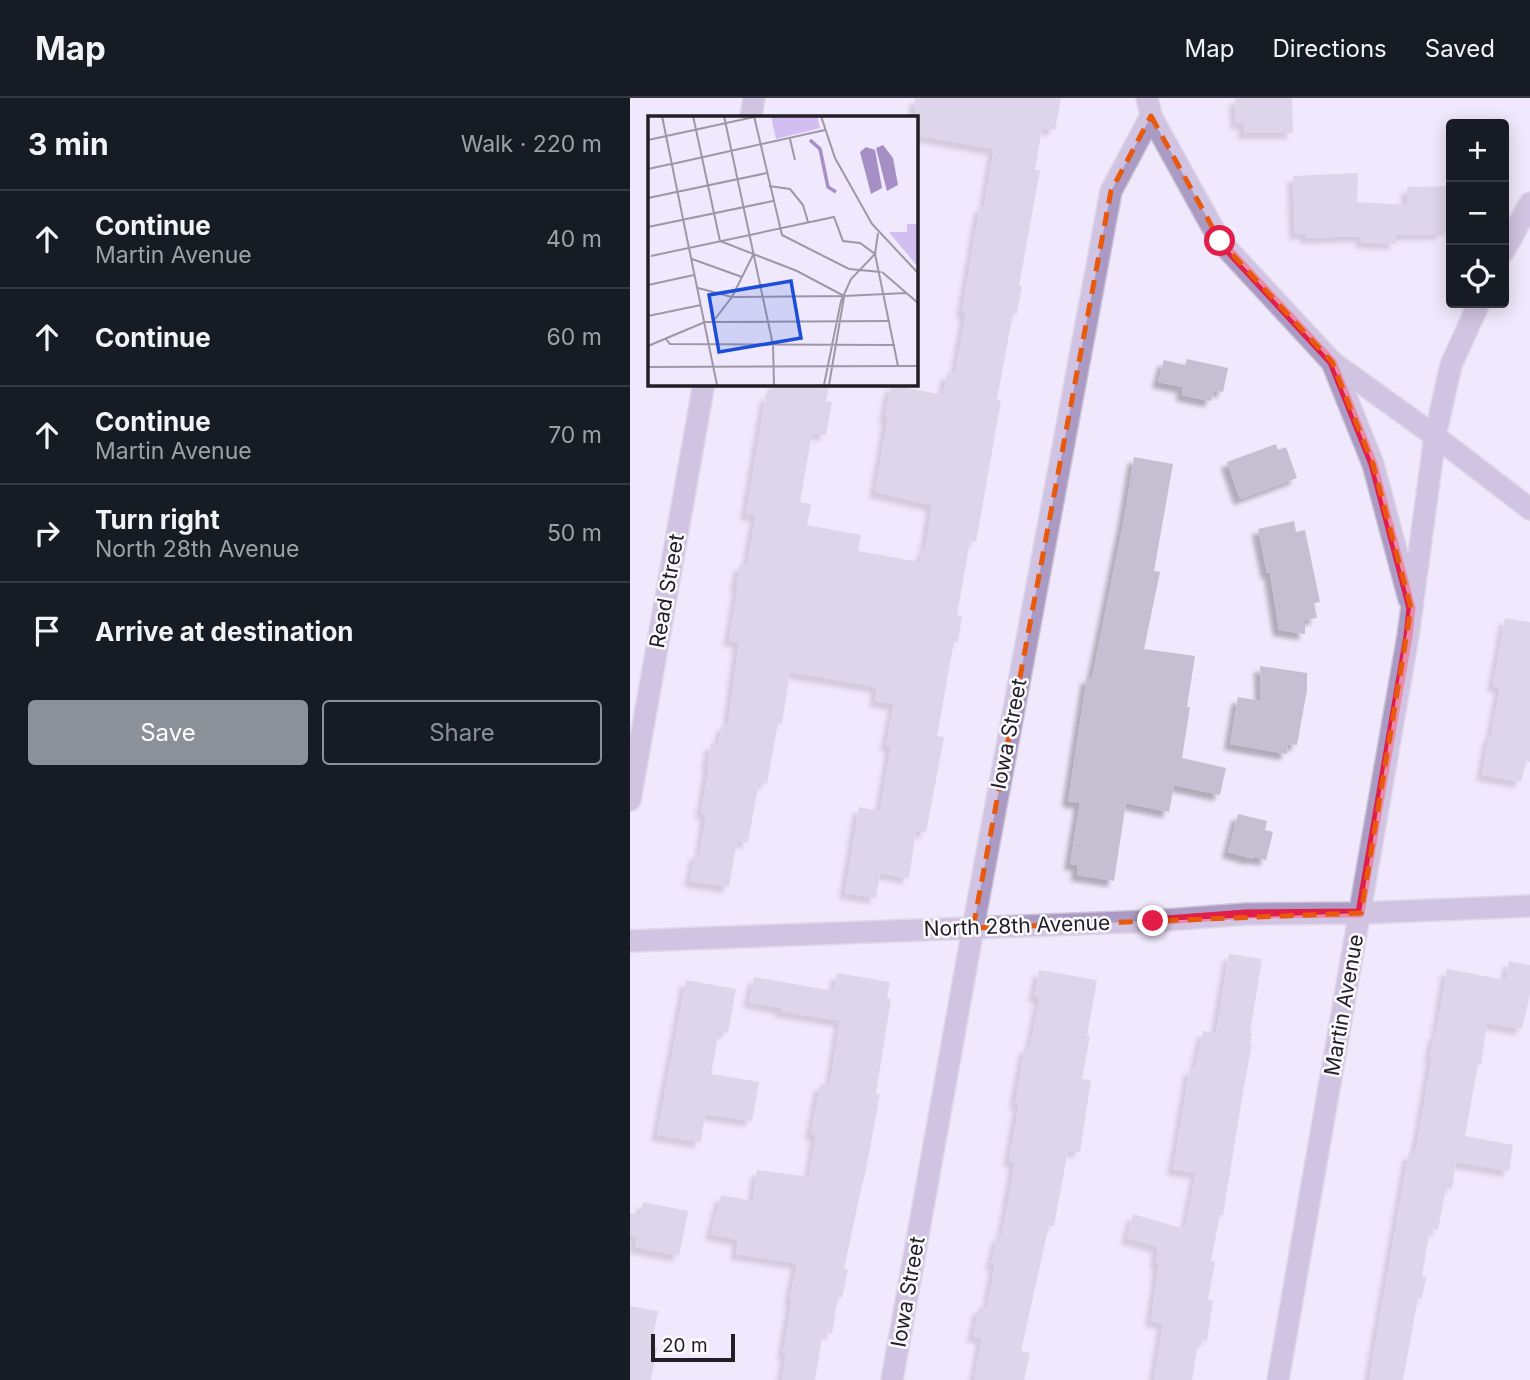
<!DOCTYPE html>
<meta charset="utf-8">
<style>
:root{--surface:#171b24;--page:#242831;--text:#f1f3f6;--muted:#9ea1a6;--line:#363941;--accent:#8c9099}
body{margin:0;font-family:Inter,sans-serif;background:var(--page);color:var(--text)}
.controls{position:absolute;right:21px;top:21px;display:grid;overflow:hidden;border-radius:7px;box-shadow:0 4px 18px #0003}
.controls button{width:63px;height:63px;display:grid;place-items:center;padding:0;border:0;border-bottom:2px solid var(--line);background:var(--surface);color:var(--text);font:35px sans-serif}
.scale{position:absolute;left:21px;bottom:18px;width:84px;box-sizing:border-box;padding-left:7px;border:4px solid #211e25;border-top:0;font-size:19px;line-height:24px;white-space:nowrap;color:#211e25;-webkit-text-stroke:5px #faf9fd;paint-order:stroke}
.stop{position:absolute;width:21px;height:21px;margin:-16px;border:5px solid #e11d48;border-radius:50%;background:#fff}
.stop.end{background:#e11d48;border-color:#fff;box-shadow:0 2px 7px #0008}
.list{margin:0;padding:0;list-style:none}
h2{display:flex;justify-content:space-between;align-items:center;height:91px;margin:0;padding:0 28px;font-size:30px}
h2 small{font-size:23px;font-weight:400;color:var(--muted)}
.list li{display:grid;grid-template-columns:46px 1fr auto;gap:21px;align-items:center;box-sizing:border-box;height:98px;padding:0 28px;border-top:2px solid var(--line)}
.list b{display:block;font-size:26px;white-space:nowrap}
.list p{margin:0;font-size:23px;white-space:nowrap;color:var(--muted)}
.list em{font-size:23px;font-style:normal;color:var(--muted)}
.actions{display:flex;gap:14px;padding:21px 28px}
.actions a{flex:1;padding:16px 0;border:2px solid var(--accent);border-radius:7px;text-align:center;font-size:24px;color:var(--accent)}
.actions .main{background:var(--accent);color:#fff}
.icon{flex:none;width:38px;height:38px;fill:none;stroke:currentColor;stroke-width:2;stroke-linecap:round;stroke-linejoin:round}
.map{position:relative;flex:none;width:900px;height:1282px;overflow:hidden}
header{display:flex;align-items:center;gap:42px;box-sizing:border-box;height:98px;padding:0 35px;background:var(--surface);border-bottom:2px solid var(--line)}
header strong{font-size:33px}
nav{display:flex;gap:38px;margin-inline-start:auto;font-size:24px}
main{display:flex}
aside{flex:1;background:var(--surface)}
.map>svg:first-child{display:block}
</style>
<header>
<strong>Map</strong>
<nav><a>Map</a><a>Directions</a><a>Saved</a></nav>
</header>
<main>
<aside>
<h2>3 min<small>Walk · 220 m</small></h2>
<ul class="list">
<li><svg class="icon" aria-label="ahead" viewBox="0 0 24 24"><path d="M12 20V5M6 11l6-6 6 6"/></svg><div><b>Continue</b><p>Martin Avenue</p></div><em>40 m</em></li>
<li><svg class="icon" aria-label="ahead" viewBox="0 0 24 24"><path d="M12 20V5M6 11l6-6 6 6"/></svg><div><b>Continue</b></div><em>60 m</em></li>
<li><svg class="icon" aria-label="ahead" viewBox="0 0 24 24"><path d="M12 20V5M6 11l6-6 6 6"/></svg><div><b>Continue</b><p>Martin Avenue</p></div><em>70 m</em></li>
<li><svg class="icon" aria-label="right" viewBox="0 0 24 24"><path d="M7 20v-9h11M14 6l5 5-5 5"/></svg><div><b>Turn right</b><p>North 28th Avenue</p></div><em>50 m</em></li>
<li><svg class="icon" aria-label="arrive" viewBox="0 0 24 24"><path d="M6 21V4h12l-3 4 3 4H6"/></svg><div><b>Arrive at destination</b></div></li>
</ul>
<div class="actions"><a class="main">Save</a><a>Share</a></div>
</aside>
<div class="map">
<svg width="900" height="1282" viewBox="0 0 900 1282">
<defs>
<filter id="shadow"><feDropShadow dx="-6" dy="6" stdDeviation="2" flood-color="#0004"/></filter>
</defs>
<rect width="100%" height="100%" fill="#f0e8fc"/>
<!-- building -->
<g fill="#c6bfd2" filter="url(#shadow)">
<polygon points="285,0 431,0 425,32 412,30 405,72 410,72 389,188 392,188 387,216 383,215 367,302 371,303 346,444 340,443 327,517 332,518 328,544 324,543 307,638 314,639 296,735 286,733 279,780 250,775 246,800 215,795 229,709 250,713 261,648 256,647 264,606 245,603 247,589 160,574 152,626 148,625 137,686 129,684 118,744 107,743 99,789 60,783 65,756 70,756 76,716 71,715 79,669 77,669 81,645 88,647 93,626 98,627 109,544 99,542 108,489 106,489 110,466 117,467 126,417 116,416 136,296 142,298 145,285 181,285 199,288 196,303 202,304 196,337 182,335 170,404 181,406 177,427 231,437 228,453 290,464 293,451 295,452 302,407 245,394 258,319 255,319 261,287 313,297 317,275 325,276 336,215 332,214 350,108 354,109 364,51 285,37"/>
<polygon points="605,0 662,0 663,35 614,35 614,25 606,25"/>
<polygon points="728,75 727,104 777,107 777,89 821,88 821,131 812,131 812,136 766,137 766,146 731,144 732,138 676,140 676,135 665,136 663,78"/>
<polygon points="557,261 598,270 593,294 584,292 581,303 552,297 553,289 528,284 534,262 555,267"/>
<polygon points="646,346 648,352 656,349 667,380 610,401 597,364"/>
<polygon points="504,359 543,366 524,473 530,474 514,551 565,558 557,609 560,609 552,660 596,670 590,697 544,687 539,714 496,705 484,783 447,777 448,767 440,766 450,705 438,703 457,579 462,580 494,421"/>
<polygon points="664,423 666,434 675,432 690,504 684,505 687,520 675,522 675,536 649,532 640,475 637,475 628,431"/>
<polygon points="875,520 900,524 900,664 896,663 891,684 852,677 859,638 861,638 870,589 863,588"/>
<polygon points="630,568 677,575 677,592 667,647 658,646 657,656 600,646 608,599 631,603"/>
<polygon points="608,716 637,723 635,732 643,734 636,762 623,759 623,761 598,754"/>
<polygon points="599,856 632,861 620,935 622,935 620,945 622,946 614,988 593,1117 590,1117 581,1163 585,1164 578,1202 583,1203 577,1243 571,1242 570,1245 568,1245 562,1282 524,1282 533,1225 521,1223 529,1165 526,1165 528,1149 497,1140 503,1116 555,1131 566,1075 543,1071 560,970 565,971 573,933 586,935"/>
<polygon points="879,863 900,867 900,896 892,931 857,925 851,967 848,966 835,1038 883,1047 879,1073 826,1064 822,1091 816,1090 808,1132 800,1131 792,1178 796,1179 792,1201 788,1200 773,1282 739,1282 772,1093 779,1055 785,1055 788,1040 802,958 800,958 804,936 806,937 817,871 876,882"/>
<polygon points="409,872 467,882 457,938 460,938 452,981 461,982 450,1054 438,1052 424,1128 419,1127 391,1253 400,1255 394,1282 344,1282 352,1240 343,1238 349,1209 357,1210 365,1167 361,1166 368,1137 372,1138 385,1064 379,1063 389,1006 385,1006 395,949 400,949 410,899 404,899"/>
<polygon points="207,875 260,884 257,900 261,901 246,996 250,996 234,1082 233,1082 214,1171 218,1172 212,1200 208,1199 202,1236 193,1234 185,1282 152,1282 156,1256 153,1255 162,1202 160,1201 167,1165 106,1156 108,1142 81,1136 91,1097 123,1103 127,1072 179,1079 186,1037 181,1036 190,986 200,987 210,923 151,913 151,910 119,904 124,879 204,893"/>
<polygon points="56,882 106,891 98,935 89,933 81,976 129,984 122,1023 75,1016 71,1044 27,1037"/>
<polygon points="13,1104 58,1113 49,1158 5,1149 7,1138 0,1137 0,1115 10,1117"/>
<polygon points="0,1208 28,1213 21,1249 27,1250 21,1282 0,1282"/>
</g>
<g fill="none" stroke-linecap="round" stroke-linejoin="round">
<defs>
<g id="street">
<polyline points="521,18 590,143 702,264 805,338 778,538 648,1282"/>
<polyline points="121,19 124,0"/>
<polyline points="874,153 900,105"/>
<polyline points="849,205 821,267 805,338 900,411"/>
<polyline points="702,264 743,366 779,501"/>
<polyline points="0,702 74,285"/>
<polyline points="0,843 523,823 616,816 731,815 900,808"/>
<polyline points="262,1282 343,830 481,93 521,18 517,0"/>
</g>
</defs>
<!-- street casing -->
<use href="#street" stroke="#cbc4d5" stroke-width="24"/>
<!-- street -->
<use href="#street" stroke="#ab9ac4" stroke-width="21"/>
</g>
<g fill="none" stroke-linecap="round" stroke-linejoin="round">
<!-- route -->
<polyline stroke="#e11d48" stroke-width="9" points="523,823 616,816 730,815 778,538 781,510 743,366 702,264 590,143"/>
</g>
<!-- marked area -->
<path d="M0 0H900V1282H0ZM521 18 590 143 702 264 743 366 781 510 731 815 343 830 481 93Z" fill="#f0e8fc" fill-opacity=".55" fill-rule="evenodd"/>
<path fill="none" stroke="#e8590c" stroke-width="5" stroke-dasharray="14 9" stroke-linejoin="round" d="M521 18 590 143 702 264 743 366 781 510 731 815 343 830 481 93Z"/>
<g text-anchor="middle" stroke-width="5" stroke-linejoin="round" paint-order="stroke">
<!-- street labels -->
<g font-size="21" fill="#211e25" stroke="#faf9fd">
<text transform="translate(37 493) rotate(-80)" y="7">Read Street</text>
<text transform="translate(379 636) rotate(-79)" y="7">Iowa Street</text>
<text transform="translate(387 828) rotate(-2)" y="7">North 28th Avenue</text>
<text transform="translate(714 907) rotate(-80)" y="7">Martin Avenue</text>
<text transform="translate(278 1194) rotate(-80)" y="7">Iowa Street</text>
</g>
</g>
<!-- overview -->
<g transform="translate(18 18)">
<rect width="270" height="270" fill="#f0e8fc"/>
<path d="M123 0H169L172 12 128 23ZM259 108H269V150L241 116H259Z" fill="#d2bef1"/>
<path d="M235 29 245 42 250 69 239 75 228 32ZM218 31 227 34 234 72 223 78 212 36Z" fill="#a58fc5"/>
<path fill="none" stroke="#a58fc5" stroke-width="3.5" d="M162 24 172 33 180 71 188 76"/>
<path fill="none" stroke="#9d97a6" stroke-width="2" d="M14 0 69 269M45 0 72 125 149 155 196 180 258 177M76 0 125 229 126 269M106 0 134 119 201 153 233 156M173 0 187 42 224 108 270 157M142 23 147 44M0 24 106 1M24 48 177 14M0 53 23 48M121 70 142 73 155 89 160 106M0 82 119 57M0 111 125 85M230 117 227 138 250 250M3 140 186 101 195 125 212 127 227 138 203 163 193 185 176 269M44 143 94 161M234 156 270 187M0 169 46 159M50 172 84 181 105 139M0 200 53 189M67 203 84 181 195 180M57 206 242 205M18 223 22 228 247 229M0 230 57 206M0 251 270 250M181 269 196 181"/>
<path fill="#1d4ed8" fill-opacity="0.15" stroke="#1d4ed8" stroke-width="3.5" d="M143 165 153 222 71 236 61 179Z"/>
<rect width="270" height="270" fill="none" stroke="#211e25" stroke-width="3.5"/>
</g>
</svg>
<div class="controls">
<button>+</button>
<button>−</button>
<button><svg class="icon" aria-label="locate" viewBox="0 0 24 24"><circle cx="12" cy="12" r="6"/><path d="M12 2v4M12 18v4M2 12h4M18 12h4"/></svg></button>
</div>
<div class="scale">20 m</div>
<div class="stop" style="left:590px;top:143px"></div>
<div class="stop end" style="left:523px;top:823px"></div>
</div>
</main>
